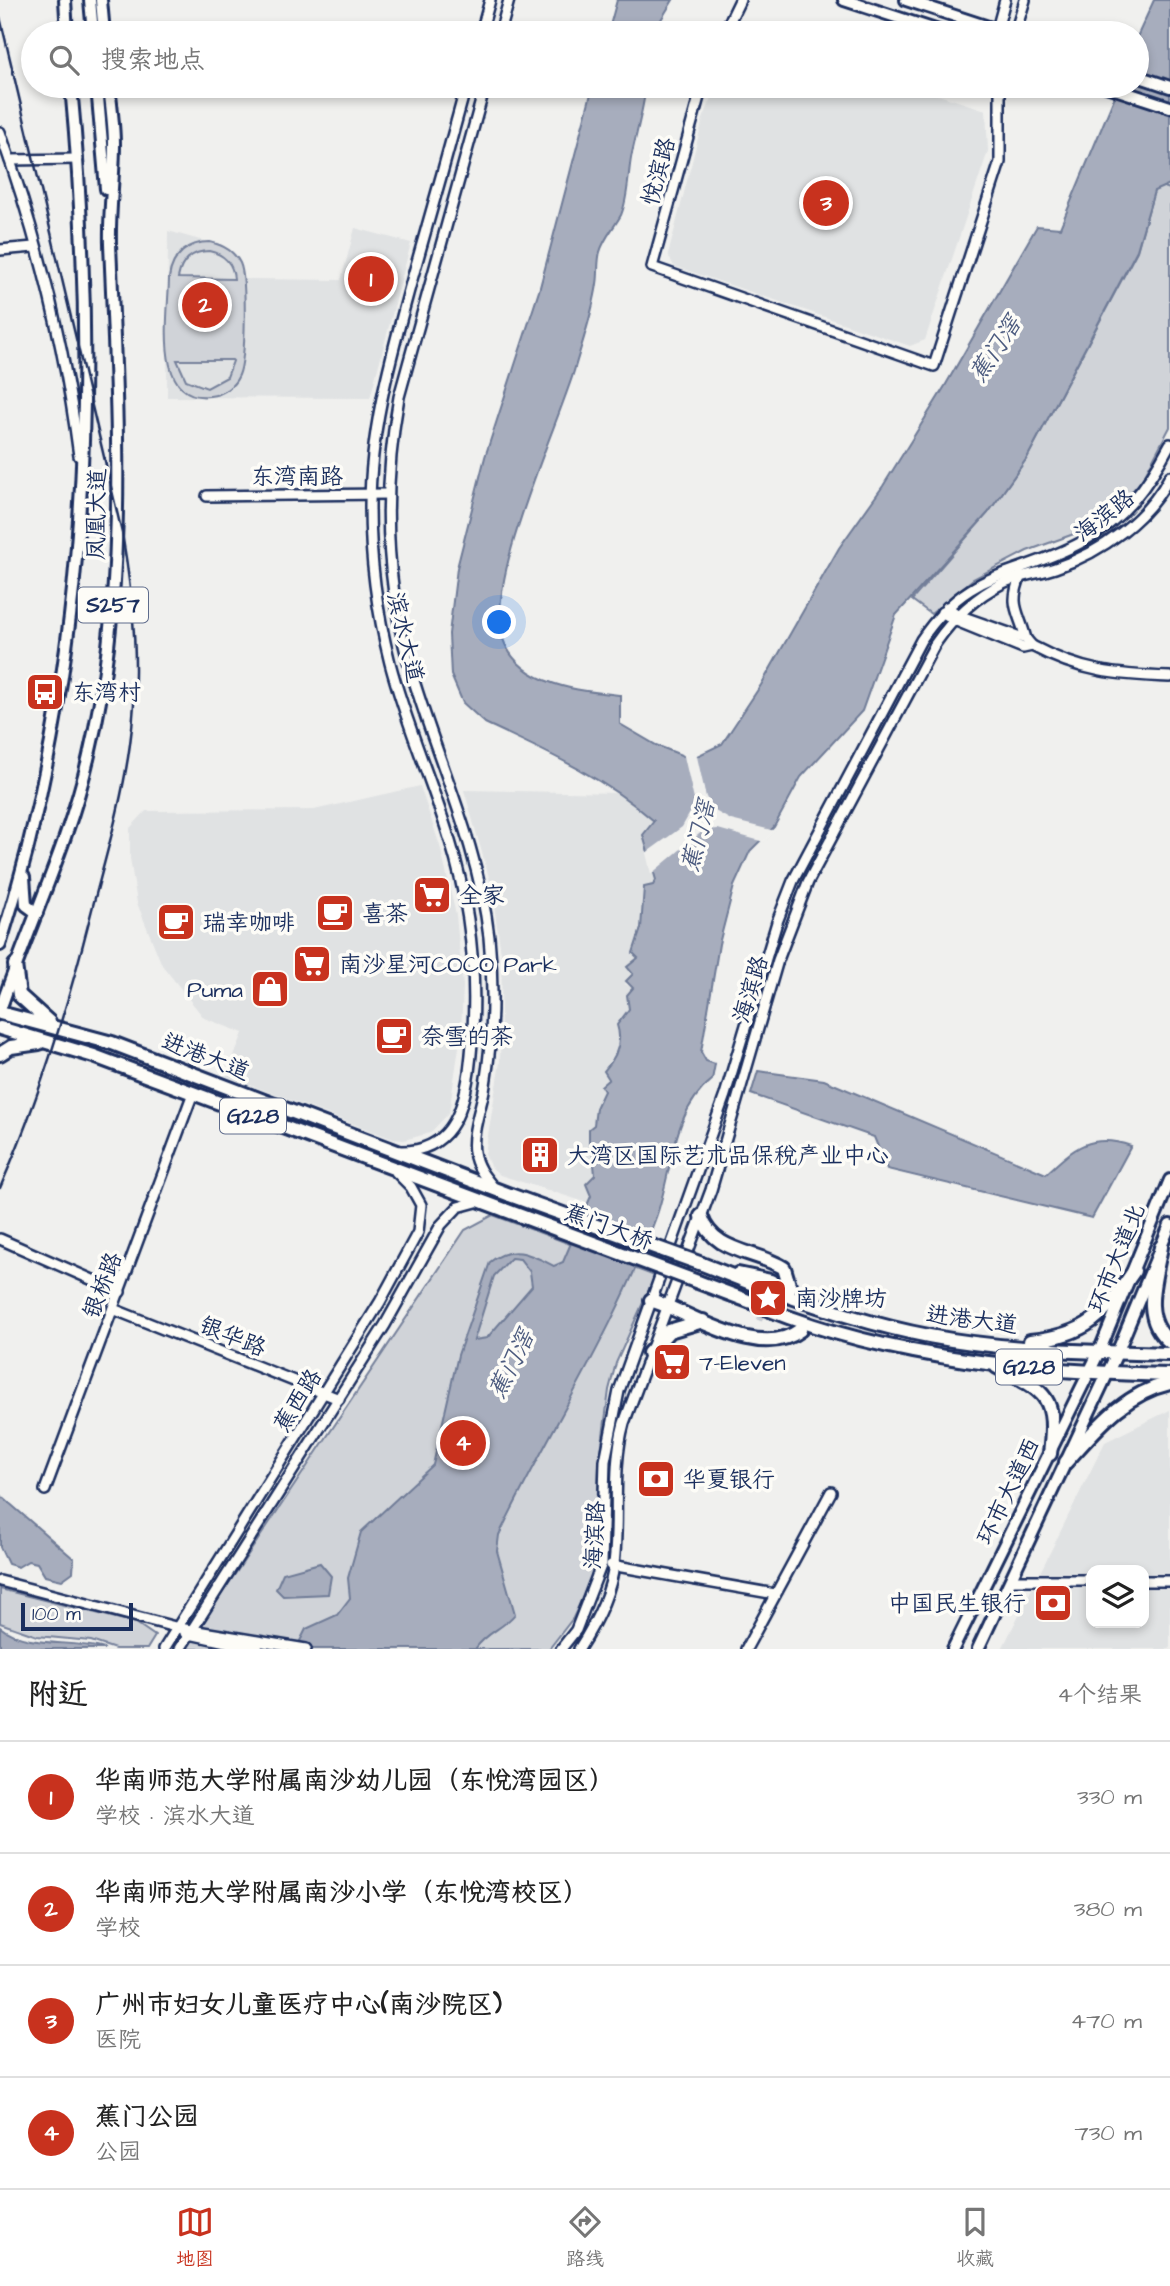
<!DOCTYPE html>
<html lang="zh">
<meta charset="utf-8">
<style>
:root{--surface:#fff;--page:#f6f6f6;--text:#222;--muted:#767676;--line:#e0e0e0;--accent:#c8321e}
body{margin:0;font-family:"Architects Daughter","LXGW WenKai TC",sans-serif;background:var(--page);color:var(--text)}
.controls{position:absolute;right:21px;bottom:21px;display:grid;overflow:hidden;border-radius:14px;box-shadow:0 4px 10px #0003}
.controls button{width:63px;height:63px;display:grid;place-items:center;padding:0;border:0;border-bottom:2px solid var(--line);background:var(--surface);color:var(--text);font:35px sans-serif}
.scale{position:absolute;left:21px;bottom:18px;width:112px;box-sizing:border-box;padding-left:7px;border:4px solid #1b2f5e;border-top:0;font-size:19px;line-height:24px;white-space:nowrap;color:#1b2f5e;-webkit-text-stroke:5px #fdfcf7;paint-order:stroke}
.you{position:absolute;left:500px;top:623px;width:24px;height:24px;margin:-18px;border:5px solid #fff;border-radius:50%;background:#1a73e8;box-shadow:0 0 0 10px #1a73e833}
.badge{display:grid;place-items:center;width:46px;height:46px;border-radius:50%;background:var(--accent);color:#fff;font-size:23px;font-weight:700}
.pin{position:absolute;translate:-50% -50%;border:4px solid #fff;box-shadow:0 2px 7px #0006}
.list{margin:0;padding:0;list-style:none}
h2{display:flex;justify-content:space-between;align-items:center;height:91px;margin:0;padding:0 28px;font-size:30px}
h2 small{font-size:23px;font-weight:400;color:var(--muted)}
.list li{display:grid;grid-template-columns:46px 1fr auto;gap:21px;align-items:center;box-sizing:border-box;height:112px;padding:0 28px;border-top:2px solid var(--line)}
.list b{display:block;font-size:26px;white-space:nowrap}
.list p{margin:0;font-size:23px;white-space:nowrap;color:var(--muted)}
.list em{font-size:23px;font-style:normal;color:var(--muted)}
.icon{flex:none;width:38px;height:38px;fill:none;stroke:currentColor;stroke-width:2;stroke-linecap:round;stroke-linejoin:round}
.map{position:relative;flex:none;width:1170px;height:1649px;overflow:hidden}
.search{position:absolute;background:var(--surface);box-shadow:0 4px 10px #0003;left:21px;right:21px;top:21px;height:77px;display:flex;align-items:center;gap:18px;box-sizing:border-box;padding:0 24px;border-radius:38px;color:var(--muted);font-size:26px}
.sheet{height:539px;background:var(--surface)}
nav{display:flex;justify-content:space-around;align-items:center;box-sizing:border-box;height:98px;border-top:2px solid var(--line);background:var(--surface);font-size:19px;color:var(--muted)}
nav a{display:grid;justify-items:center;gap:4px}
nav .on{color:var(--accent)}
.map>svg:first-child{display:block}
</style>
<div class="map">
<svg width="1170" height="1649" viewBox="0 0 1170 1649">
<rect width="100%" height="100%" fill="#f0f0ee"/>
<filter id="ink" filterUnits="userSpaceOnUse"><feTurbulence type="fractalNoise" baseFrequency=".0143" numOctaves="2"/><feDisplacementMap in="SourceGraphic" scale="14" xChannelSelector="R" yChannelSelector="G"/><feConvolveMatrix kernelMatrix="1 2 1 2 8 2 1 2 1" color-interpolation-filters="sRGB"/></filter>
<g filter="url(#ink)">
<!-- built -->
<g fill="#e0e2e3" fill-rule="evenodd">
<polygon points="717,86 910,86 986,110 988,151 925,340 910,346 674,266 668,255 703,119"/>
<polygon points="355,228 411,243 370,398 167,397 168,231 225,247 236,258 244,279 341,280"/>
<polygon points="420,786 440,846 456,915 463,986 461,1034 449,1113 430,1133 404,1140 393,1139 226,1076 243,1033 204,1018 162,965 137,903 130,858 130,828 146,811 314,810"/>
<polygon points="464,790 620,793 654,821 643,835 656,880 653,885 644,888 644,913 633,953 638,958 630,970 633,974 625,984 633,988 627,995 629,1009 619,1031 616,1056 604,1071 609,1078 596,1107 592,1142 595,1175 591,1181 588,1203 500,1175 490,1166 485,1154 500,1062 502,960 491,884"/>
<path d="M1170 1410V1649H1002L1105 1442ZM1091 1570H1144V1623H1091Z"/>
</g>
<!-- green -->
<g fill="#d0d3d8" stroke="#76819b" stroke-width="2" fill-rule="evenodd">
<polygon points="1161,186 1170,189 1170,427 1142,480 1125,499 1082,531 1027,551 973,579 931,614 912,600 988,513 1027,458 1137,251 1154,191"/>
<path d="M210 242C223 245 234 251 240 263 247 279 246 359 239 375 234 387 222 395 210 396 152 403 169 312 169 278 172 255 188 242 210 242ZM209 251C224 254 233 264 234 279L178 278C181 261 192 251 209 251ZM177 360H232L233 361 227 377 207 388 186 380Z"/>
<polygon points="493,1215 655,1276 616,1363 609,1390 599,1467 595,1554 590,1582 573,1618 549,1649 185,1649 465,1230"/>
<polygon points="0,1589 136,1623 155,1636 147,1649 115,1649 91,1641 37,1636 0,1623"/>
</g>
<!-- water -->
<g fill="#a7adbd" stroke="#6f7b97" stroke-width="2" fill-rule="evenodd">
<polygon points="617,0 673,0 659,23 659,33 608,33"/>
<path d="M1154 0H1170V184L1154 191 1137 250 1027 458 988 513 896 615 862 711 801 777 774 827 750 851 734 886 719 944 701 1052 706 1061 715 1064 712 1080C670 1113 673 1173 655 1220 614 1331 550 1429 499 1535L497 1551 515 1614C503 1629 488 1631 475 1649H296L306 1629 337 1615 350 1598 348 1578 361 1532 433 1465 458 1355 490 1262C512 1244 530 1254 554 1266L563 1262 591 1196 586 1184 595 1175 592 1143H589V1129L594 1125 596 1108 604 1091 601 1086 609 1079 604 1071C616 1058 623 1043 617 1025L629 1009 627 995 633 988 626 981 633 974 627 967 638 958 633 953 641 928 644 887 653 885 656 880 643 835 654 821C603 777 545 751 485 723L463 703 451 675 449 634 457 568 485 457 539 291 593 86H646C643 111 636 134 631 158 628 176 628 199 621 215 614 228 604 238 600 252 597 262 599 273 597 284 593 312 582 343 574 371 556 430 480 591 505 644 524 686 579 691 620 695V724L656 745 691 759 722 744 761 685 839 548 883 486 945 386 1037 226 1060 228 1119 86H1137V37ZM511 1258 520 1259 530 1272 532 1286 487 1338 474 1340 494 1276Z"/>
<path d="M758 1071 824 1080 1046 1174C1074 1148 1091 1132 1131 1146L1092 1218 887 1169 874 1137 751 1094Z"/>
<polygon points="0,1495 74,1559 73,1572 62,1580 45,1576 37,1563 28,1561 18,1567 8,1564 0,1547"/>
<polygon points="320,1563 331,1576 328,1594 283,1596 276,1589 283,1573"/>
<path d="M0 1627C27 1649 72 1639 105 1649H0Z"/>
</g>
<!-- pier -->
<g fill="#f0f0ee">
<polygon points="683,752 691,755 696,752 706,797 715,811 731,820 775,831 764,842 718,829 704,830 651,874 646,853 682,827 695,804"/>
<polygon points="582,1209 653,1236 640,1269 568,1241"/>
</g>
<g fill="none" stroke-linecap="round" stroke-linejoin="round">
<!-- highway-tunnel -->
<polyline stroke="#c5c9d1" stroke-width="12" stroke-dasharray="12 6" stroke-linecap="butt" points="759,1314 764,1316"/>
<defs>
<g id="minor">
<polyline points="481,33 490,0"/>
<polyline points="500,33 509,0"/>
<polyline points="724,33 740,0"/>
<polyline points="996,33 1005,0"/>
<polyline points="1015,33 1025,0"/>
<path d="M485 86 399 397C383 486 384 576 409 664 435 756 478 841 489 937 494 986 493 1036 485 1085 482 1106 471 1131 474 1152 476 1167 485 1177 494 1188"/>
<polyline points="702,86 652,267 934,366 1000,162 1000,86"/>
<path d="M0 132C37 235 65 347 79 456"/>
<polyline points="10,160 78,159"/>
<polyline points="0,250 34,247"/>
<polyline points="207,496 388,494"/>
<path d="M1021 575C1008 606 1019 611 1026 639"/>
<polyline points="942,612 954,620 1023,648 1032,646 1026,639 958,615 947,607"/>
<path d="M1032 646C1081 672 1116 675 1170 677"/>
<path d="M399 1151C449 1153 463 1113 469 1072 479 995 473 915 450 841 432 781 406 724 390 663 377 612 370 559 370 506 370 429 391 357 411 283 430 217 448 152 466 86"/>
<polyline points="0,1239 120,1292"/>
<polyline points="113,1309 339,1399"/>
<polyline points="45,1490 193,1093"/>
<polyline points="611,1565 775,1594"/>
<polyline points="1011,1580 1091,1580"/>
<polyline points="0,1581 179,1628 306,1649"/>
<polyline points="1144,1581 1170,1581"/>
<polyline points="185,1633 258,1649"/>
<polyline points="164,1649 380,1302 418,1232 421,1205 411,1187 396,1172"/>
<polyline points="180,1649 385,1325 441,1225 458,1207 480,1201"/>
<path d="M561 1649 576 1630 602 1563 605 1461 619 1391 725 1095 777 922 793 881 921 640C971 566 1014 579 1082 542 1124 519 1148 486 1170 444"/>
<path d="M579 1649C595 1624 611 1594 614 1564 620 1516 611 1470 624 1423L711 1190 778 960 808 882 935 644C953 618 975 597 1003 583 1019 575 1037 574 1055 568 1101 553 1148 519 1170 476"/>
<polyline points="746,1649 831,1492"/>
</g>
<g id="major">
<polyline points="65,0 67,33"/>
<polyline points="90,0 93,33"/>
<polyline points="101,0 104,33"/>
<polyline points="844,0 945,33"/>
<polyline points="906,0 1007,33"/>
<polyline points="1137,76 1170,87"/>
<polyline points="97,86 106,189"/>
<polyline points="1106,86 1170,107"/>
<polyline points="24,877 26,905 37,913"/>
<path d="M0 945C89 667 98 375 71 86"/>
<path d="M0 1010C29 925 69 843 89 755 129 587 117 415 110 244 109 211 114 177 114 144 114 125 111 105 109 86"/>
<polyline points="953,1649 1099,1352 1170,1180"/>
<polyline points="978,1649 1117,1353 1170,1225"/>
</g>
<g id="highway">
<polyline points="15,965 19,995 49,1022"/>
<polyline points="0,1013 112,1043 510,1195"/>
<polyline points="0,1028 94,1056 505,1210"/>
<polyline points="0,1054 11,1047 39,1043"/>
<path d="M701 1216C713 1253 755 1250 784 1268L790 1288"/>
<path d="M1161 1247C1155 1279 1140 1319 1170 1342"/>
<polyline points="702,1264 768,1290"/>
<polyline points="738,1274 771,1281"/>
<polyline points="698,1282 762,1306"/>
<path d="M774 1291C825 1309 876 1326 929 1336 1007 1351 1090 1352 1170 1354"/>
<path d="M651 1300C693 1314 760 1361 800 1330"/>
<path d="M767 1309C895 1360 1034 1372 1170 1375"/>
<path d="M1030 1341C1088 1335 1103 1316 1134 1271"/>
<polyline points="649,1353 669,1331 703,1321"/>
<path d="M997 1367C1047 1392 1057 1396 1050 1454"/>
<path d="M1066 1462C1097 1428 1123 1394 1170 1383"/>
</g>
</defs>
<!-- minor casing -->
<use href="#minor" stroke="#1b2f5e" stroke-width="14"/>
<!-- major casing -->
<use href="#major" stroke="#1b2f5e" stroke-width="16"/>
<!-- highway casing -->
<use href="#highway" stroke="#1b2f5e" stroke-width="18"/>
<!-- minor -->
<use href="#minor" stroke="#fdfcf7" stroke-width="9"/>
<!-- major -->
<use href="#major" stroke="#fdfcf7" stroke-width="10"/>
<!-- highway -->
<use href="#highway" stroke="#fdfcf7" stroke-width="12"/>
<!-- rail -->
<path stroke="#1b2f5e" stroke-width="2.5" d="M0 17 122 533C134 603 140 673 130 744 122 804 104 862 89 921 66 1012 38 1102 0 1188"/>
<defs>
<g id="highway-bridge">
<polyline points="510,1195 702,1264"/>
<polyline points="505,1210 698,1282"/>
</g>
</defs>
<!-- highway-bridge casing -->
<use href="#highway-bridge" stroke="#1b2f5e" stroke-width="18" stroke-linecap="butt"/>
<!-- highway-bridge -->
<use href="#highway-bridge" stroke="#fdfcf7" stroke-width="12"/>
</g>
</g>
<!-- icons -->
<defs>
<symbol id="bus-square" viewBox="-11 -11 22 22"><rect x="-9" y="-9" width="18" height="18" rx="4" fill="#c8321e" stroke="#fdfcf7"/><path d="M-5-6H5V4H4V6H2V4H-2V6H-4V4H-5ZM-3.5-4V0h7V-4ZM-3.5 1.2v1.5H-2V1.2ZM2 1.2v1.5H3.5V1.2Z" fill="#fff"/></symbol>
<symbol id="supermarket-square" viewBox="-11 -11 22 22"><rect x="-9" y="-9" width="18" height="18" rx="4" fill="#c8321e" stroke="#fdfcf7"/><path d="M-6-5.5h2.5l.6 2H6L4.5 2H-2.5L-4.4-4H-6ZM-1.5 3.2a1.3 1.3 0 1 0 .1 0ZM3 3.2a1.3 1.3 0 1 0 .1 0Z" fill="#fff"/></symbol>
<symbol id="cafe-square" viewBox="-11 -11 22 22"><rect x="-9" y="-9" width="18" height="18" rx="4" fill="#c8321e" stroke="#fdfcf7"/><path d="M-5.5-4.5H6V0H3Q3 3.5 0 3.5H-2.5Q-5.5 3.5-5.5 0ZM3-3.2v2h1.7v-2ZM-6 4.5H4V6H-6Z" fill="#fff"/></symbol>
<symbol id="shop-square" viewBox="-11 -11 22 22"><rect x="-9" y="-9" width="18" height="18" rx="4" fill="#c8321e" stroke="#fdfcf7"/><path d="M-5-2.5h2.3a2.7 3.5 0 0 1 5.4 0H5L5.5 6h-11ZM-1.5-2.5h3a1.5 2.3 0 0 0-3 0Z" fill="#fff"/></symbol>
<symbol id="building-square" viewBox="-11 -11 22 22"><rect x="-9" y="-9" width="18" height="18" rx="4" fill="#c8321e" stroke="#fdfcf7"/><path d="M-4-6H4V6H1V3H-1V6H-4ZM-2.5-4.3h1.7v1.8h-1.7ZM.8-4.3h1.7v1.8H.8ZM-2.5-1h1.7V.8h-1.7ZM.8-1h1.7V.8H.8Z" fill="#fff"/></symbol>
<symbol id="sight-square" viewBox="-11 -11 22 22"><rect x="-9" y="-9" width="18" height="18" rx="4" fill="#c8321e" stroke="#fdfcf7"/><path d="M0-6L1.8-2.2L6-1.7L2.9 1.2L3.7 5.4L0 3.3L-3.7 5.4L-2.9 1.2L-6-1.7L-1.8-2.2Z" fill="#fff"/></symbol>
<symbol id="bank-square" viewBox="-11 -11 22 22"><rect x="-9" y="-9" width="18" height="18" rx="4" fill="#c8321e" stroke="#fdfcf7"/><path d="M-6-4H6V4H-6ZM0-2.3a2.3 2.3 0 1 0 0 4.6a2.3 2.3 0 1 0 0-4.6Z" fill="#fff"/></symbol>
</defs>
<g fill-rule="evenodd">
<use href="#bus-square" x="23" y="670" width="44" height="44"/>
<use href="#supermarket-square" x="410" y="873" width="44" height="44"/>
<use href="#cafe-square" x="313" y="891" width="44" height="44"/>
<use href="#cafe-square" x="154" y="900" width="44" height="44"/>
<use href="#supermarket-square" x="290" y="942" width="44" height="44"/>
<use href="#shop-square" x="248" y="967" width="44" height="44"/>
<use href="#cafe-square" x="372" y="1014" width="44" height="44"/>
<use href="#building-square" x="518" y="1133" width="44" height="44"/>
<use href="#sight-square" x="746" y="1276" width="44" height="44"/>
<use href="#supermarket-square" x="650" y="1340" width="44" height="44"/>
<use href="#bank-square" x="634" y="1457" width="44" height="44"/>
<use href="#bank-square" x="1031" y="1581" width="44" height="44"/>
</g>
<g text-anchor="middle" stroke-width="7" stroke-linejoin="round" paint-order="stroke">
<!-- shield labels -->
<g fill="#fdfcf7" stroke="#5f6c8c" stroke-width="2">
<rect x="78" y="587.5" width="70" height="35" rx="5"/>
<rect x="220" y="1098.5" width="66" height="35" rx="5"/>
<rect x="996" y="1349.5" width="66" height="35" rx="5"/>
</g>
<g font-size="21" font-weight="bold" fill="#1b2f5e">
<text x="113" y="612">S257</text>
<text x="253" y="1123">G228</text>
<text x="1029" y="1374">G228</text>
</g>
<!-- street labels -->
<g font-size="23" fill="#1b2f5e" stroke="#fdfcf7">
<text transform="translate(658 171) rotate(-75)" y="8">悦滨路</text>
<text x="297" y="484">东湾南路</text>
<text transform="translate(96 514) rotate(-89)" y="8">凤凰大道</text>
<text transform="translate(1104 515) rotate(-38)" y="8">海滨路</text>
<text transform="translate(406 637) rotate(77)" y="8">滨水大道</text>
<text transform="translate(750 989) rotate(-73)" y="8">海滨路</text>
<text transform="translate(206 1056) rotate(21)" y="8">进港大道</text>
<text transform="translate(609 1226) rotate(20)" y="8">蕉门大桥</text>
<text transform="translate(1116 1258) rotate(-68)" y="8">环市大道北</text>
<text transform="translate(102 1285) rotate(-69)" y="8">银桥路</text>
<text transform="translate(972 1319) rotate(7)" y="8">进港大道</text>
<text transform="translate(233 1336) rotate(22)" y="8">银华路</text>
<text transform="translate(297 1400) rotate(-58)" y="8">蕉西路</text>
<text transform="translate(1008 1491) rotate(-64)" y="8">环市大道西</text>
<text transform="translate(594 1535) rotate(-87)" y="8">海滨路</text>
</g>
<!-- poi labels -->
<g font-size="23" fill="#1b2f5e" stroke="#fdfcf7" text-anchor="start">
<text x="72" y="700">东湾村</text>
<text x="459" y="903">全家</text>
<text x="362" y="921">喜茶</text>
<text x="203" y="930">瑞幸咖啡</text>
<text x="339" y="972">南沙星河COCO Park</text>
<text x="243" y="997" text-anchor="end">Puma</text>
<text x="421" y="1044">奈雪的茶</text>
<text x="567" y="1163">大湾区国际艺术品保税产业中心</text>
<text x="795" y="1306">南沙牌坊</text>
<text x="699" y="1370">7-Eleven</text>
<text x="683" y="1487">华夏银行</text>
<text x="1026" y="1611" text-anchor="end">中国民生银行</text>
</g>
<!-- water labels -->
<g font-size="24" font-style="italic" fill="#4c5b7f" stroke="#fdfcf7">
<text transform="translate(995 349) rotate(-56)" y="8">蕉门滘</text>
<text transform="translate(698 836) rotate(-75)" y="8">蕉门滘</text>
<text transform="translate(511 1364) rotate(-63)" y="8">蕉门滘</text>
</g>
</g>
</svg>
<div class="controls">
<button><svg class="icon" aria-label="layers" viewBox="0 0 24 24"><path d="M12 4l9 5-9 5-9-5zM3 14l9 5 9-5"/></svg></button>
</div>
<div class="scale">100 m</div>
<div class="you"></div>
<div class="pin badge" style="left:371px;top:279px">1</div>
<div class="pin badge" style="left:205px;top:305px">2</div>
<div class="pin badge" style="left:826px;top:203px">3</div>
<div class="pin badge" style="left:463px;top:1443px">4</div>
<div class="search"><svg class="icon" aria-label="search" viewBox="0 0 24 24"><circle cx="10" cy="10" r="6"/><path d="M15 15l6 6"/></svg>搜索地点</div>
</div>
<section class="sheet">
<h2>附近<small>4个结果</small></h2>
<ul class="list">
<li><span class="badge">1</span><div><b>华南师范大学附属南沙幼儿园（东悦湾园区）</b><p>学校 · 滨水大道</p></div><em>330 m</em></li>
<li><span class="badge">2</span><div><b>华南师范大学附属南沙小学（东悦湾校区）</b><p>学校</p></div><em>380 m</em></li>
<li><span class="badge">3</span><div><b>广州市妇女儿童医疗中心(南沙院区)</b><p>医院</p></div><em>470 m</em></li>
<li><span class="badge">4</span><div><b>蕉门公园</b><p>公园</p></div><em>730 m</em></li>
</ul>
</section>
<nav>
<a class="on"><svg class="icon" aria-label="map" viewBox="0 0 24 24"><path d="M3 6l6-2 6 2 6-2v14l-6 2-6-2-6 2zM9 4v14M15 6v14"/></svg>地图</a>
<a><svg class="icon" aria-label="directions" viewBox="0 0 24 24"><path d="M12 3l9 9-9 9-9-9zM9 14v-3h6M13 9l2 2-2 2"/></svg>路线</a>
<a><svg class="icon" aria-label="saved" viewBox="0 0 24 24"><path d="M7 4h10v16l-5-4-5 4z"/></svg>收藏</a>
</nav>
